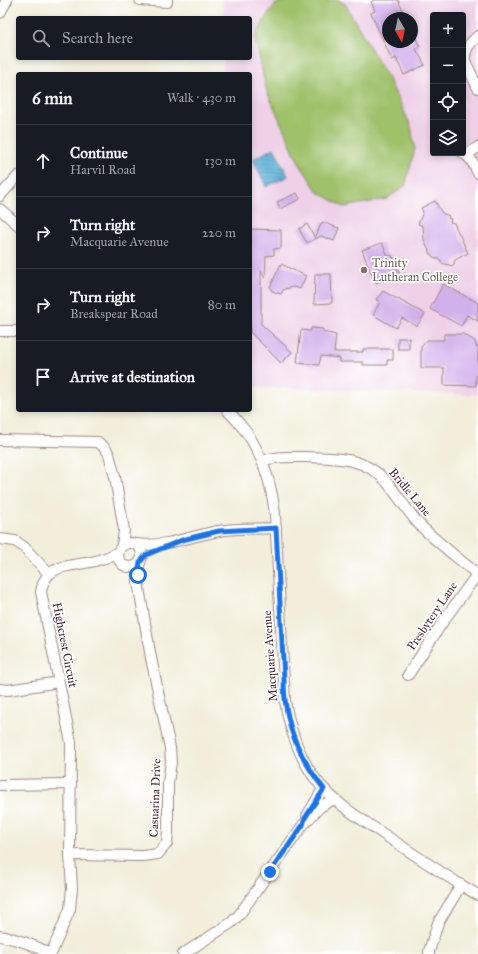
<!DOCTYPE html>
<meta charset="utf-8">
<style>
:root{--surface:#171b24;--page:#20242c;--text:#f1f3f6;--muted:#9ea1a6;--line:#363941}
body{margin:0;font-family:"IM FELL Great Primer",serif;background:var(--page);color:var(--text)}
.controls{position:absolute;right:12px;top:12px;display:grid;overflow:hidden;border-radius:4px;box-shadow:0 2px 6px #0003}
.controls button{width:36px;height:36px;display:grid;place-items:center;padding:0;border:0;border-bottom:1px solid var(--line);background:var(--surface);color:var(--text);font:20px sans-serif}
.compass{position:absolute;left:382px;top:12px;width:36px;height:36px;border-radius:50%;background:var(--surface);box-shadow:0 2px 6px #0003;rotate:171deg}
.stop{position:absolute;width:12px;height:12px;margin:-9px;border:3px solid #1a73e8;border-radius:50%;background:#fff}
.stop.end{background:#1a73e8;border-color:#fff;box-shadow:0 1px 4px #0008}
.list{margin:0;padding:0;list-style:none}
h2{display:flex;justify-content:space-between;align-items:center;height:52px;margin:0;padding:0 16px;font-size:17px}
h2 small{font-size:13px;font-weight:400;color:var(--muted)}
.list li{display:grid;grid-template-columns:26px 1fr auto;gap:12px;align-items:center;box-sizing:border-box;height:72px;padding:0 16px;border-top:1px solid var(--line)}
.list b{display:block;font-size:15px;white-space:nowrap}
.list p{margin:0;font-size:13px;white-space:nowrap;color:var(--muted)}
.list em{font-size:13px;font-style:normal;color:var(--muted)}
.icon{flex:none;width:22px;height:22px;fill:none;stroke:currentColor;stroke-width:2;stroke-linecap:round;stroke-linejoin:round}
.map{position:relative;flex:none;width:478px;height:954px;overflow:hidden}
.search{position:absolute;background:var(--surface);box-shadow:0 2px 6px #0003;left:16px;top:16px;width:236px;height:44px;display:flex;align-items:center;gap:10px;box-sizing:border-box;padding:0 14px;border-radius:4px;color:var(--muted);font-size:15px}
.panel{position:absolute;background:var(--surface);box-shadow:0 2px 6px #0003;left:16px;top:72px;width:236px;height:340px;border-radius:4px}
.map>svg:first-child{display:block}
</style>
<div class="map">
<svg width="478" height="954" viewBox="0 0 478 954">
<defs>
<pattern id="water-rules" width="6" height="5" patternUnits="userSpaceOnUse"><rect width="6" height="5" fill="#5cb1d8"/><path d="M0 2.5h6" fill="none" stroke="#4e8faf"/></pattern>
</defs>
<rect width="100%" height="100%" fill="#fff"/>
<filter id="ink" filterUnits="userSpaceOnUse"><feTurbulence type="fractalNoise" baseFrequency=".025" numOctaves="2"/><feDisplacementMap in="SourceGraphic" scale="8" xChannelSelector="R" yChannelSelector="G"/><feConvolveMatrix kernelMatrix="1 2 1 2 8 2 1 2 1" color-interpolation-filters="sRGB"/></filter>
<filter id="wash" filterUnits="userSpaceOnUse"><feTurbulence type="fractalNoise" baseFrequency=".012" numOctaves="4" result="noise"/><feDisplacementMap in="SourceGraphic" scale="16" xChannelSelector="R" yChannelSelector="G"/><feGaussianBlur stdDeviation="0.9" result="paint"/><feColorMatrix in="noise" values="0 0 0 0 0 0 0 0 0 0 0 0 0 0 0 0 0 1.4 0 .05"/><feComposite in="paint" operator="in"/></filter>
<g filter="url(#wash)">
<rect width="100%" height="100%" fill="#f2eeda"/>
<!-- built -->
<path fill="#eed0e7" fill-rule="evenodd" d="M223 0H478V395L250 387V74H223V58H250V18H223ZM433 15H463V153H433ZM388 18H412V42H388Z"/>
<!-- green -->
<polygon fill="#9fc16a" stroke="#74704a" points="287,0 339,0 345,4 390,82 411,126 415,149 405,186 387,199 344,207 318,192 299,163 280,121 266,89 255,38 266,17 276,4"/>
<!-- water -->
<polygon fill="url(#water-rules)" stroke="#536882" points="274,148 288,176 266,187 253,159"/>
<g id="blocks">
<!-- building -->
<g fill="#d2b0eb">
<polygon points="374,0 398,0 406,18 388,18 388,42 412,42 412,30 420,47 416,49 425,65 404,75 396,58 392,60 371,13 375,11 371,2"/>
<polygon points="297,193 300,199 280,209 277,202"/>
<polygon points="435,201 442,213 449,216 448,218 451,219 450,222 454,223 468,253 455,260 453,266 441,263 441,260 433,257 431,254 427,247 424,239 423,226 418,224 423,212 421,208"/>
<polygon points="322,222 339,228 334,241 321,236 307,243 299,229 307,224 315,238"/>
<polygon points="250,229 281,230 281,248 274,249 274,255 266,256 265,278 261,270 261,324 292,352 281,363 250,332"/>
<polygon points="382,243 388,256 392,255 400,275 375,283 362,250"/>
<polygon points="281,264 306,276 300,289 294,287 284,289 281,294 272,291 270,287"/>
<polygon points="315,274 331,274 332,303 314,304"/>
<polygon points="443,284 478,303 478,321 467,315 461,326 430,309"/>
<polygon points="383,291 425,314 417,326 402,318 396,328 373,315 380,302 376,300"/>
<polygon points="311,328 323,329 323,332 336,335 334,352 363,352 363,349 393,349 393,360 387,360 387,365 363,365 363,362 339,362 339,358 321,356 319,365 297,363 301,330 311,331"/>
<polygon points="444,334 463,334 475,341 476,346 478,347 478,375 476,375 476,386 444,385 444,368 421,368 421,347 427,340 444,340"/>
<rect x="398" y="338" width="11" height="11"/>
</g>
</g>
</g>
<g filter="url(#ink)">
<use href="#blocks" fill-opacity="0" stroke="#9e8682" stroke-width="1"/>
<g fill="none" stroke-linecap="round" stroke-linejoin="round">
<defs>
<g id="minor">
<polyline points="140,0 167,2 167,0"/>
<polyline points="0,13 7,0"/>
<path d="M478 36C470 43 464 49 465 61L478 88"/>
<path d="M463 153C471 157 474 165 478 173"/>
<polyline points="467,155 478,147"/>
<polyline points="0,196 18,176"/>
<polyline points="0,209 18,225"/>
<polyline points="0,331 18,331"/>
<path d="M227 410C234 417 241 425 247 433 264 458 272 486 275 515L285 701C290 732 302 766 324 789 342 808 364 821 385 835 410 852 436 869 461 885L478 895"/>
<polyline points="0,440 98,442 105,448 109,454 115,477 124,530 122,546"/>
<path d="M262 461C276 456 290 457 304 457 335 458 363 456 386 481 397 494 406 509 417 522 435 541 457 557 477 574"/>
<polyline points="0,539 15,541 24,547 49,574"/>
<circle cx="130" cy="555" r="12"/>
<path d="M136 544C164 548 191 536 218 531 237 528 257 529 276 528"/>
<polyline points="408,675 444,620 478,573"/>
<polyline points="0,689 8,690 59,682"/>
<polyline points="0,785 71,784"/>
<polyline points="307,816 323,789"/>
<polyline points="70,855 143,856 158,854 167,843 168,831 168,783 171,762 170,748 151,658 138,582 138,571 140,562"/>
<path d="M0 936C17 939 34 944 49 954"/>
<path d="M51 954 70 909 72 888 70 855 71 743 41 592C45 562 73 567 95 561 103 559 111 556 119 552"/>
<polyline points="183,954 231,923 239,915 303,825 320,807 334,799"/>
<polyline points="429,954 429,951 438,923 461,885"/>
</g>
</defs>
<!-- minor casing -->
<use href="#minor" stroke="#9e8682" stroke-width="12"/>
<!-- minor -->
<use href="#minor" stroke="#fff" stroke-width="10"/>
</g>
</g>
<g fill="none" stroke-linecap="round" stroke-linejoin="round" filter="url(#ink)">
<!-- route -->
<path stroke="#1a73e8" stroke-width="5" d="M138 575 140 562 146 555 182 540 219 531 276 528 284 679C284 692 285 704 288 717 293 743 307 767 324 789L305 818 303 825 270 872"/>
</g>
<!-- markers -->
<circle fill="#8d6e63" stroke="#fff" stroke-width="1.5" cx="364" cy="270" r="4"/>
<g text-anchor="middle" stroke-width="3.5" stroke-linejoin="round" paint-order="stroke">
<!-- education labels -->
<g font-size="12" fill="#785e54" stroke="#fff" text-anchor="start">
<text x="372" y="267">Trinity<tspan x="372" dy="14">Lutheran College</tspan></text>
</g>
<!-- street labels -->
<g font-size="12" fill="#4a1f2b" stroke="#fff">
<text transform="translate(410 492) rotate(50)" y="4">Bridle Lane</text>
<text transform="translate(432 616) rotate(-56)" y="4">Presbytery Lane</text>
<text transform="translate(65 645) rotate(79)" y="4">Highcrest Circuit</text>
<text transform="translate(270 656) rotate(-94)" y="4">Macquarie Avenue</text>
<text transform="translate(155 798) rotate(-88)" y="4">Casuarina Drive</text>
</g>
</g>
</svg>
<div class="controls">
<button>+</button>
<button>−</button>
<button><svg class="icon" aria-label="locate" viewBox="0 0 24 24"><circle cx="12" cy="12" r="6"/><path d="M12 2v4M12 18v4M2 12h4M18 12h4"/></svg></button>
<button><svg class="icon" aria-label="layers" viewBox="0 0 24 24"><path d="M12 4l9 5-9 5-9-5zM3 14l9 5 9-5"/></svg></button>
</div>
<svg class="compass" viewBox="-18 -18 36 36"><path d="M0-13l5 13h-10z" fill="#e53935"/><path d="M0 13l5-13h-10z" fill="#9ea1a6"/></svg>
<div class="stop" style="left:138px;top:575px"></div>
<div class="stop end" style="left:270px;top:872px"></div>
<div class="search"><svg class="icon" aria-label="search" viewBox="0 0 24 24"><circle cx="10" cy="10" r="6"/><path d="M15 15l6 6"/></svg>Search here</div>
<section class="panel">
<h2>6 min<small>Walk · 430 m</small></h2>
<ul class="list">
<li><svg class="icon" aria-label="ahead" viewBox="0 0 24 24"><path d="M12 20V5M6 11l6-6 6 6"/></svg><div><b>Continue</b><p>Harvil Road</p></div><em>130 m</em></li>
<li><svg class="icon" aria-label="right" viewBox="0 0 24 24"><path d="M7 20v-9h11M14 6l5 5-5 5"/></svg><div><b>Turn right</b><p>Macquarie Avenue</p></div><em>220 m</em></li>
<li><svg class="icon" aria-label="right" viewBox="0 0 24 24"><path d="M7 20v-9h11M14 6l5 5-5 5"/></svg><div><b>Turn right</b><p>Breakspear Road</p></div><em>80 m</em></li>
<li><svg class="icon" aria-label="arrive" viewBox="0 0 24 24"><path d="M6 21V4h12l-3 4 3 4H6"/></svg><div><b>Arrive at destination</b></div></li>
</ul>
</section>
</div>
